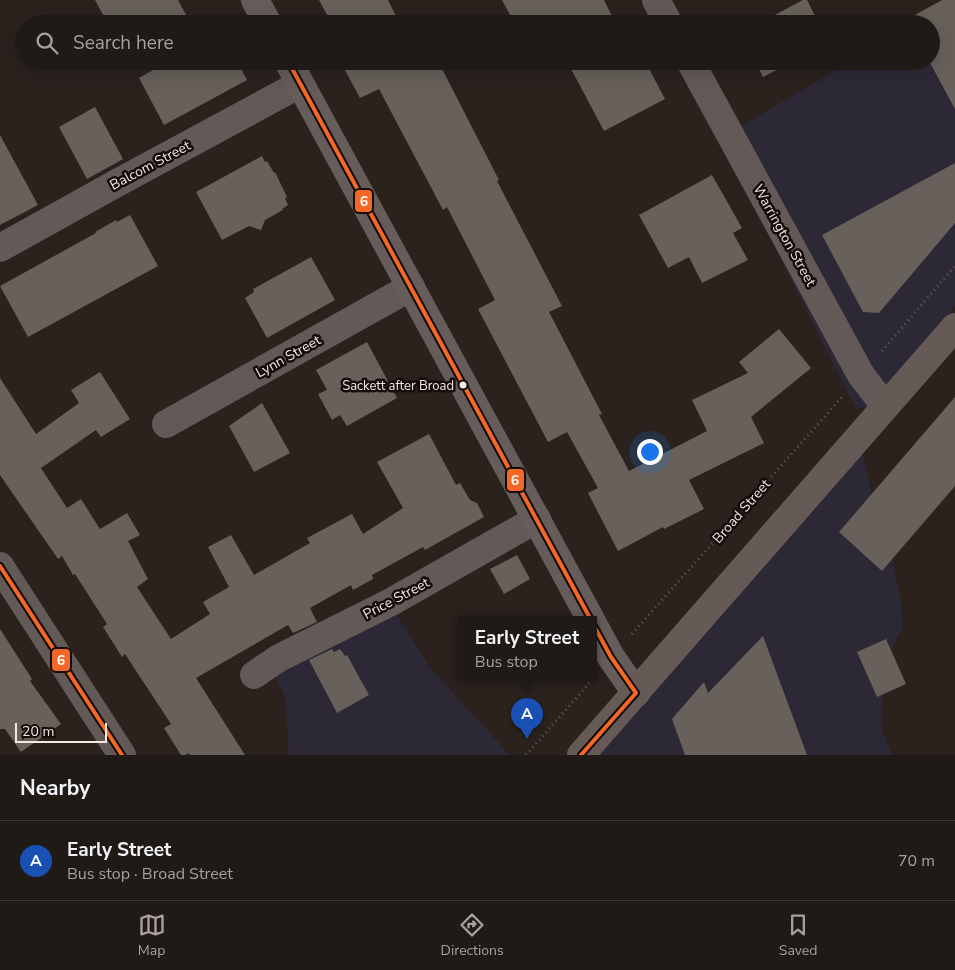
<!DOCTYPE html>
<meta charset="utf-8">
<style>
:root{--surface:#201a16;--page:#28231f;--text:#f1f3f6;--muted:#a2a1a1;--line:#3d3835;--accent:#ada39e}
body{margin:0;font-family:"Nunito Sans",sans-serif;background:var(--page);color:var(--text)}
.scale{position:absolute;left:15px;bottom:12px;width:92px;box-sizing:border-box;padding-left:5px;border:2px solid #f3e9e3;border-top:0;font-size:14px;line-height:18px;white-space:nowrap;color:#f3e9e3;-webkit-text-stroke:4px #130c09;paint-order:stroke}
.you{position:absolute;left:649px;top:451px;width:18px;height:18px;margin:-12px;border:4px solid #fff;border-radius:50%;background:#1a73e8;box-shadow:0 0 0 8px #1a73e833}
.badge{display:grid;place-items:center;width:32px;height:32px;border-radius:50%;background:var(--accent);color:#fff;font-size:16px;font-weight:700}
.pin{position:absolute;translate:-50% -41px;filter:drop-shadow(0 1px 2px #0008)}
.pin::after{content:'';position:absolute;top:26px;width:18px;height:15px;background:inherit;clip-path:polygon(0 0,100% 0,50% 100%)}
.popup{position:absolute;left:457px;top:616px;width:140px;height:65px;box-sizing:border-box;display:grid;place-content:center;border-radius:0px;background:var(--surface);filter:drop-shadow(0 1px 4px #0005);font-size:16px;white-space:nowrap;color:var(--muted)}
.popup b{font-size:19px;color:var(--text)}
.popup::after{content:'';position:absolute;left:50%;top:100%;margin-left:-10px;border:10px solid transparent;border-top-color:var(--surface)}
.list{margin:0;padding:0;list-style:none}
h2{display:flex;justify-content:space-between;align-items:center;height:65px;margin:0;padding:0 20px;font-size:21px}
h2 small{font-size:16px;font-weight:400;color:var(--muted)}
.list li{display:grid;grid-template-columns:32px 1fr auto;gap:15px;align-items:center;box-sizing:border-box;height:80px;padding:0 20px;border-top:1px solid var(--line)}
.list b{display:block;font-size:19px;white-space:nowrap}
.list p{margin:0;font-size:16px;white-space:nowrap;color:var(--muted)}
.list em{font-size:16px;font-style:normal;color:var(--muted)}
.icon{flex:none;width:28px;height:28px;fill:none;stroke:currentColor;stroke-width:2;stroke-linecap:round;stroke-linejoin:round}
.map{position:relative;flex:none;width:955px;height:755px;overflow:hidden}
.search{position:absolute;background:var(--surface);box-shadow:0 5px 20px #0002;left:15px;right:15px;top:15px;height:55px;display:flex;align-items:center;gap:12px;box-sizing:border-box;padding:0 18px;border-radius:28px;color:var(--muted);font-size:19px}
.sheet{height:145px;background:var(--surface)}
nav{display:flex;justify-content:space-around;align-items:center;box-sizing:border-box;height:70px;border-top:1px solid var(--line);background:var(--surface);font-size:14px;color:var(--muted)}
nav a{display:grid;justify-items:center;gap:2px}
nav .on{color:var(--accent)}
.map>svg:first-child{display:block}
</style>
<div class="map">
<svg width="955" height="755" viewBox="0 0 955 755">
<rect width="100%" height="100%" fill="#2b221e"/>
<!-- commercial -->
<g fill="#2d2836">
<polygon points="955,0 955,305 951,310 952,323 937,327 866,407 856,409 720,139 851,61 931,61"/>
<polygon points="856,420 873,500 889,546 900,595 903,628 890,651 887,667 881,718 883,733 892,755 566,755"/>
<polygon points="392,607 431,669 510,755 289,755 285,697 274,673"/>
</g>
<!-- building -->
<g fill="#67605b">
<polygon points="95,0 178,0 191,24 108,24"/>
<polygon points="319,0 388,0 400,24 332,24"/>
<polygon points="502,0 604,0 616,24 515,24"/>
<polygon points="803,0 807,0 819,24 758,24"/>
<polygon points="942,0 955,0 955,109 929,61 931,61 931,24 908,24 906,20"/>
<polygon points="169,61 237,61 247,80 164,125 139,78"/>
<polygon points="340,61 438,61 499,180 497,181 562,306 549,312 602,414 599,415 629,471 707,431 692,400 748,373 739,362 779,329 811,368 751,417 764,443 689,480 704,509 664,529 663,527 618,551 588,493 598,488 567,432 548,442 478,309 495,300 447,207 443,210 379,89 360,98"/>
<polygon points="560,61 645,61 665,99 604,131 569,65 563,68"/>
<polygon points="755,61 794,61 763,77"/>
<polygon points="95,107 123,159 87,179 59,127"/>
<polygon points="0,135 38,205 0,225"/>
<polygon points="262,156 265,162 267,161 274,173 275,172 287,197 285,198 288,205 282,209 283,210 265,220 261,230 249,226 222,240 196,192"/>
<polygon points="955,163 955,223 879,313 863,312 822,235"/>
<polygon points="712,175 742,228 733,233 748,260 702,283 689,257 668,268 639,215"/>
<polygon points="130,215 158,266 28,337 0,286 96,233 95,232 116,220 117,222"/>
<polygon points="311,257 335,300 267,338 245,298 254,292 253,289"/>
<polygon points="367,342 397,398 347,426 340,415 332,420 318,394 327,390 316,370"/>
<polygon points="100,372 130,419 101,437 96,430 41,468 67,508 81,499 100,529 127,513 140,535 128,541 148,579 137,587 171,639 210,614 203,602 229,587 208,547 231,535 254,575 310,543 307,538 352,514 363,534 403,508 377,462 429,434 456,485 460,483 470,500 477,503 484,517 425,550 423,547 372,575 373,579 353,590 351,585 310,608 317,622 293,633 288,625 196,678 245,755 190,755 189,753 185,755 181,755 164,728 171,724 125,654 122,657 103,627 107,624 75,574 73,575 62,556 58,559 0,475 0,378 36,434 79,403 71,390"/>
<polygon points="955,397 955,486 882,571 839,532"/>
<polygon points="262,403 290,453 254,472 229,426"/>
<polygon points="517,555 530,579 504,594 490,569"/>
<polygon points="0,629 32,679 30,681 61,724 21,752 5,729 0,729"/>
<polygon points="763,636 807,755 685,755 672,719 704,682 708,693"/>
<polygon points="886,639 906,684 877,697 857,652"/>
<polygon points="332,649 334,652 340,649 345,656 347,655 369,695 337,713 309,660"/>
</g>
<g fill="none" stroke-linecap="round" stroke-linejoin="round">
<!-- path -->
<g stroke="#625b57" stroke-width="3" stroke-dasharray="1 4" stroke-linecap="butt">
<polyline points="882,351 955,266"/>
<polyline points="632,634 842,397"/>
<polyline points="526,755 592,680"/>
</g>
<!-- street -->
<g stroke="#635a57" stroke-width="28">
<polyline points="656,0 669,24"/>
<polyline points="690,61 861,375 885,406"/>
<polyline points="0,248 117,183 300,84"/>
<polyline points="166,424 411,287"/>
<polyline points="0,566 122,755"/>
<polyline points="254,675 279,658 391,602 537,519"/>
</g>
<!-- secondary -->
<g stroke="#665c59" stroke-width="28">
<polyline points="255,0 268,24"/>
<polyline points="288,61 591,620"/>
<polyline points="593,624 611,657 636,693"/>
</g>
<!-- primary -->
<polyline stroke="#665a56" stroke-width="28" points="581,755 955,327"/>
<defs>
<g id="bus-1">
<polyline points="288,61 591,620"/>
<polyline points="0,566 122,755"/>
<polyline points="581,755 636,693 611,657 593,624"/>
</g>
</defs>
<!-- bus-1 casing -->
<use href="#bus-1" stroke="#130c09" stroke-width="8"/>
<!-- bus-1 -->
<use href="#bus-1" stroke="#f36827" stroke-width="4"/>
</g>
<!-- markers -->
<circle fill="#f3e9e3" stroke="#130c09" stroke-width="2" cx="463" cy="385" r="4.5"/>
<g text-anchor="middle" stroke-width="5" stroke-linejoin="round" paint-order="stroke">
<!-- bus labels -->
<g font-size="13" fill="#f3e9e3" stroke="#130c09" text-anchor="end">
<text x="454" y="390">Sackett after Broad</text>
</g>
<!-- street labels -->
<g font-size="14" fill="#f3e9e3" stroke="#130c09">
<text transform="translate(150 165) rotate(-28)" y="5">Balcom Street</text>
<text transform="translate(785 235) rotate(61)" y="5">Warrington Street</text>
<text transform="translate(288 356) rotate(-29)" y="5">Lynn Street</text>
<text transform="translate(741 511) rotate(-49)" y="5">Broad Street</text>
<text transform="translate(396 598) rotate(-28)" y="5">Price Street</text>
</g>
</g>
<g stroke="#130c09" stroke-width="2">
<rect x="354" y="189" width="19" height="24" rx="5" fill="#f36827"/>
<rect x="506" y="468" width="19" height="24" rx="5" fill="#f36827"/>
<rect x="51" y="648" width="20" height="24" rx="5" fill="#f36827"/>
</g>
<g font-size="14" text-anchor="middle" font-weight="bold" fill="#fff">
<text x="364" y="206">6</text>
<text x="515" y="485">6</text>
<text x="61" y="665">6</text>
</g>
</svg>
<div class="scale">20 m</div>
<div class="you"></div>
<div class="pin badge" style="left:527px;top:739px;background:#1a4fb4">A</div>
<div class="popup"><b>Early Street</b>Bus stop</div>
<div class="search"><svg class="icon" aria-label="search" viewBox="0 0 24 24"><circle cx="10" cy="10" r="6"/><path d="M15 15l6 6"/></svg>Search here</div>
</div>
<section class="sheet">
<h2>Nearby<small></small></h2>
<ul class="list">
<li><span class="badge" style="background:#1a4fb4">A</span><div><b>Early Street</b><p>Bus stop · Broad Street</p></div><em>70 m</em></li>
</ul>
</section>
<nav>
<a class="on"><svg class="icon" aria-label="map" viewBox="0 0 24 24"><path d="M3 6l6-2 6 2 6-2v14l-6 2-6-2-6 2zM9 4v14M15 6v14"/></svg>Map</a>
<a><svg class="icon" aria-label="directions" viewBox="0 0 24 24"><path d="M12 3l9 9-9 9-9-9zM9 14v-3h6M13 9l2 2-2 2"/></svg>Directions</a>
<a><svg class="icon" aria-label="saved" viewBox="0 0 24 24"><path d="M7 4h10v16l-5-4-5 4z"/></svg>Saved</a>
</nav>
